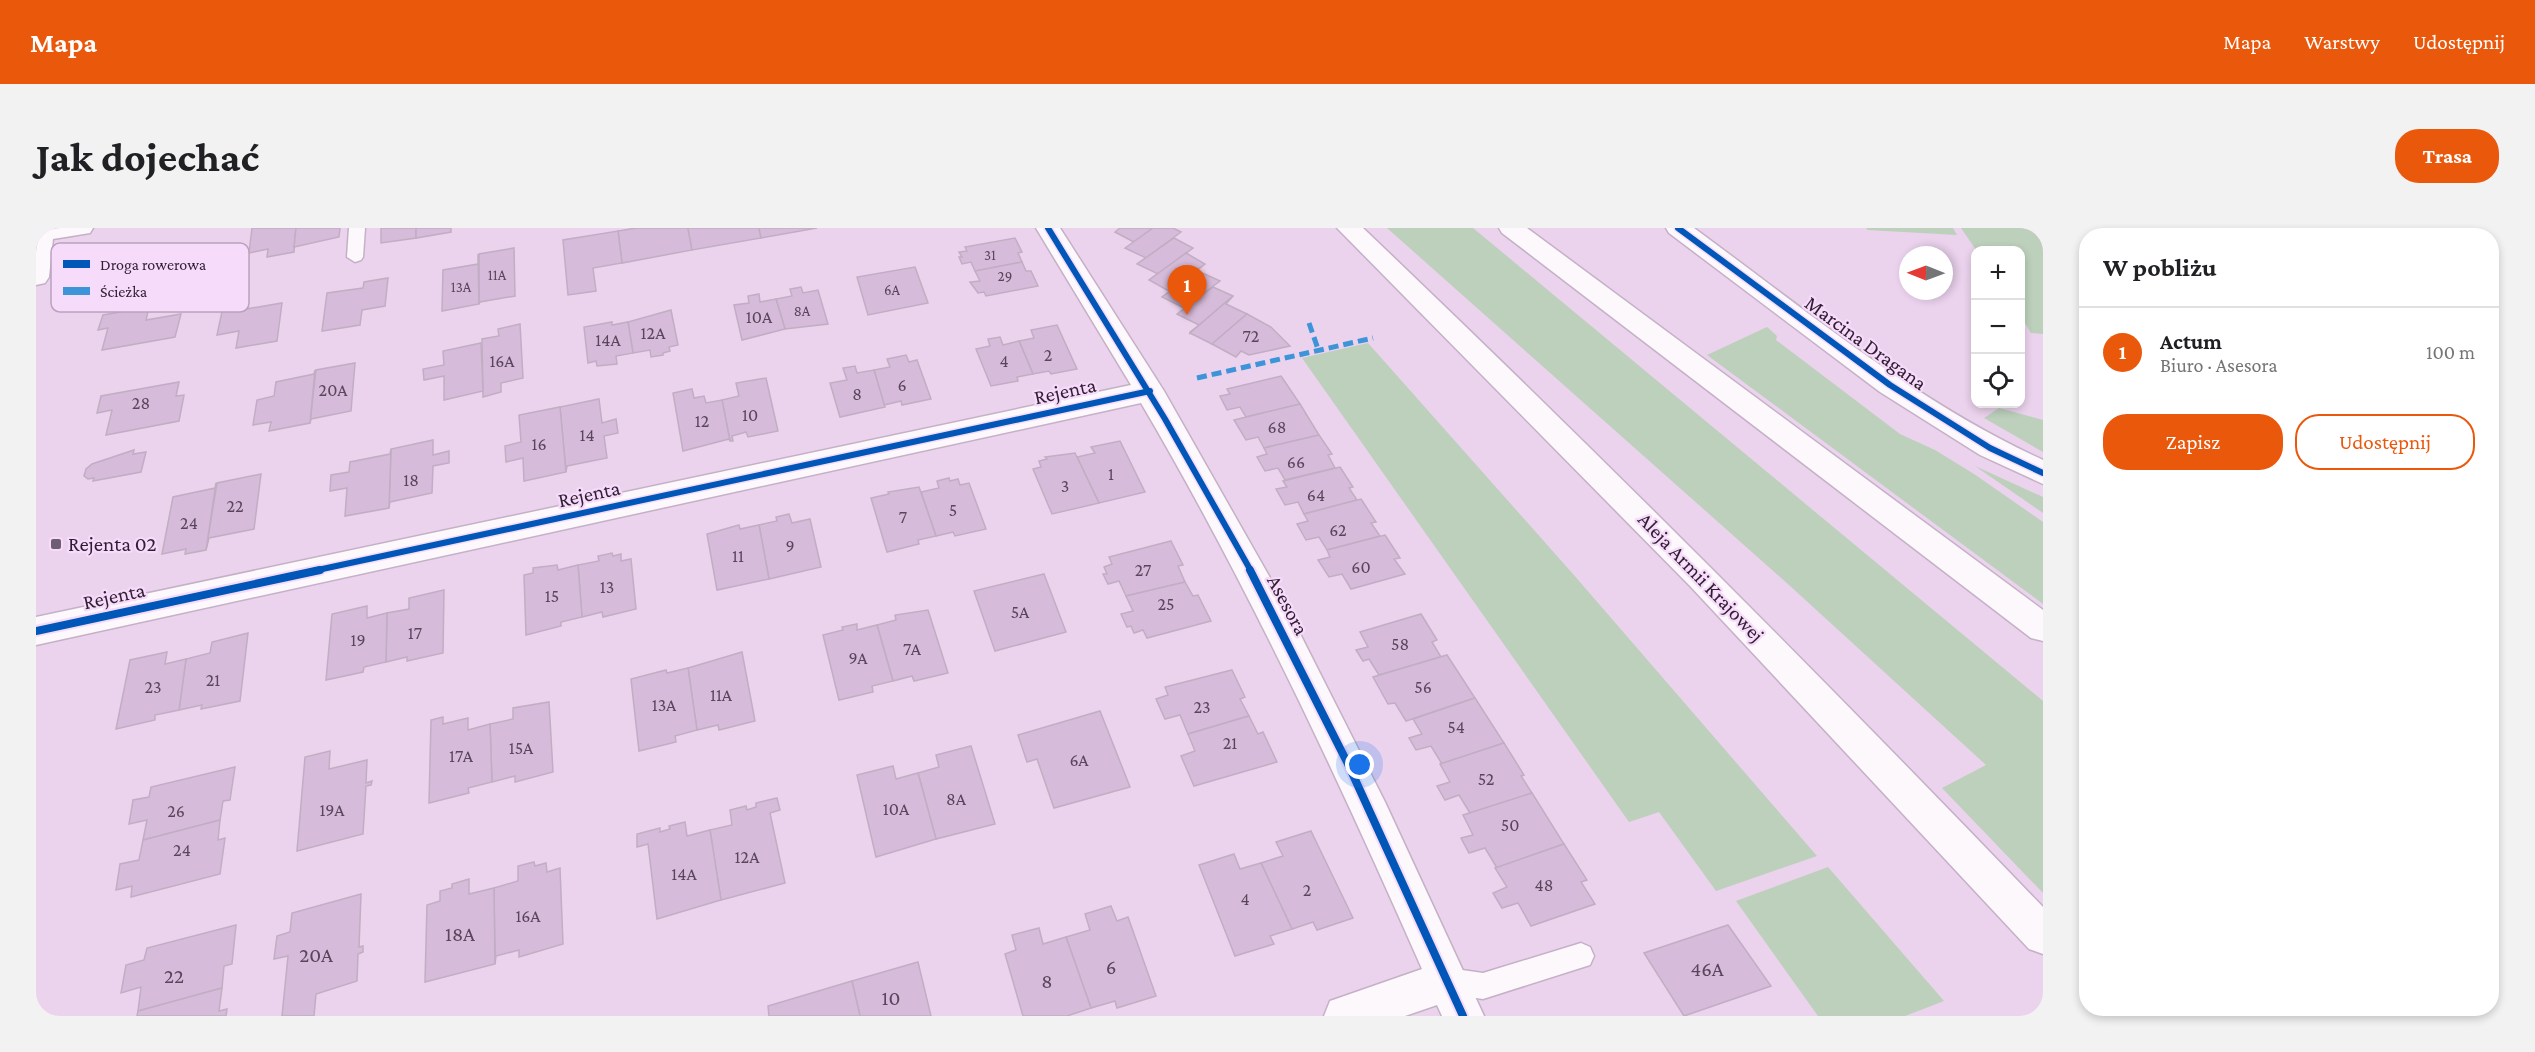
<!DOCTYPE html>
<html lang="pl">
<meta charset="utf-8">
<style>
:root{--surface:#fff;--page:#f2f2f2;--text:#202124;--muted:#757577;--line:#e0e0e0;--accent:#ea580c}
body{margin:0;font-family:"Crimson Pro",serif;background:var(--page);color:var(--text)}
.controls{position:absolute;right:18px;top:18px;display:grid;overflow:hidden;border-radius:12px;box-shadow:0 3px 9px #0003}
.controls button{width:54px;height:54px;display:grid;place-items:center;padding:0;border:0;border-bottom:2px solid var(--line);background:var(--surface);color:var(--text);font:30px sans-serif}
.compass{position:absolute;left:1863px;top:18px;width:54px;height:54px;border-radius:50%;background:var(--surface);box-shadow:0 3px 9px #0003;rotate:271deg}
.you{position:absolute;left:1324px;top:537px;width:21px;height:21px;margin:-15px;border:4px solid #fff;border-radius:50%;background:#1a73e8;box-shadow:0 0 0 9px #1a73e833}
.badge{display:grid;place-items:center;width:39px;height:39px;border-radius:50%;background:var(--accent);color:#fff;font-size:20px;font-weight:700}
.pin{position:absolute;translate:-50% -50px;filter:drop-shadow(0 2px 3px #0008)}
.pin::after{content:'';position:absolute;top:32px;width:21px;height:18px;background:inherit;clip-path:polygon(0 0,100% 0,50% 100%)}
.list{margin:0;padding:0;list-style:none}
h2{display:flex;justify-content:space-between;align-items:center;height:78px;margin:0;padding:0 24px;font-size:26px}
h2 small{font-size:20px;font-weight:400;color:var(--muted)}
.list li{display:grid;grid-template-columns:39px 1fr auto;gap:18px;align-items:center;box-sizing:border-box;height:90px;padding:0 24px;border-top:2px solid var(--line)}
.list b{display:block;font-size:22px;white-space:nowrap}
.list p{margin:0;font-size:20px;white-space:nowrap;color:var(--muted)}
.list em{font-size:20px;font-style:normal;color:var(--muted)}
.actions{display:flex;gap:12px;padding:18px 24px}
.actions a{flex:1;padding:14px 0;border:2px solid var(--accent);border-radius:24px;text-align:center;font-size:21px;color:var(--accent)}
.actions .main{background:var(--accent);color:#fff}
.icon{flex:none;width:33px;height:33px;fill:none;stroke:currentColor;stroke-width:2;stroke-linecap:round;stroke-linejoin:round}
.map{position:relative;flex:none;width:2007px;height:788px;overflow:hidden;border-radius:24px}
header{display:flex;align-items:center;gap:36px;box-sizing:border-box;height:84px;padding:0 30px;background:var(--accent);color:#fff}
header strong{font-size:28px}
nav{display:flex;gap:33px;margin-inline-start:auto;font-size:21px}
.intro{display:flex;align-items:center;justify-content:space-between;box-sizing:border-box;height:144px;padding:0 36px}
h1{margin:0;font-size:42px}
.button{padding:15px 27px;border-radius:24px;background:var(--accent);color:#fff;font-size:21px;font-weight:700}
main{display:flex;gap:36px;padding:0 36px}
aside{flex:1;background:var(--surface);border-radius:24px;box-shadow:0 3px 9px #0003}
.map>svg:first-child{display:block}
</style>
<header>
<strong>Mapa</strong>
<nav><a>Mapa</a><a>Warstwy</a><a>Udostępnij</a></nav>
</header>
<div class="intro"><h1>Jak dojechać</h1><a class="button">Trasa</a></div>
<main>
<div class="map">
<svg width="2007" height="788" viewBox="0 0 2007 788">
<rect width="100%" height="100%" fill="#ebd2ed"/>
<!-- green -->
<g fill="#bcd0bc">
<polygon points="1351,0 1437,0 2007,473 2007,665 1906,560 1950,537 1753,357"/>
<polygon points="1830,0 1917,0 1921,7 1832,2"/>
<polygon points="1925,0 2007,0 2007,106 1995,105 1985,89 1984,22 1940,22"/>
<polygon points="1731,99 1741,108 1740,112 1864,206 1899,222 1938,246 2007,294 2007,376 1671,127"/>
<polygon points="1332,115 1537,346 1781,628 1680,663 1623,584 1593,594 1266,130"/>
<polygon points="1963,180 2007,192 2007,224 1948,190"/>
<polygon points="1939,238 2007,269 2007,285"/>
<polygon points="1792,639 1908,773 1869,788 1782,788 1700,673"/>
</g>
<!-- building -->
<g fill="#d7bbda" stroke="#c1aec3" stroke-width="1.5">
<polygon points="216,0 260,0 258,24 231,29 232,21 213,25"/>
<polygon points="260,0 304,0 303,9 258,19"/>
<polygon points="345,0 380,0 380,10 345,15"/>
<polygon points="380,0 415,0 415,4 380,10"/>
<polygon points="600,0 652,0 656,22 586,35 582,3"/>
<polygon points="652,0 723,0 725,10 656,22"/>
<polygon points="723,0 781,0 725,10"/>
<polygon points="1084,0 1117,0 1098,14 1079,4"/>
<polygon points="1117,0 1137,0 1145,4 1110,30 1089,20"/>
<polygon points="582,3 586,35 557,40 560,63 532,67 527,12"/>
<polygon points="979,10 986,24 982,25 986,34 939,43 935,34 926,36 923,29 926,29 923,24 931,23 929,19"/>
<polygon points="1138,10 1157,20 1122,46 1101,36"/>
<polygon points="478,20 479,68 444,74 443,76 443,26"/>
<polygon points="1150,25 1169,36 1133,63 1113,52"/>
<polygon points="442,26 443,76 406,83 407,42 442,36"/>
<polygon points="986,34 990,43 995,43 1002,58 950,68 948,64 942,65 934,54 944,53 939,43"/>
<polygon points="879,39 892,75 832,87 821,49"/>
<polygon points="1162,43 1184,53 1148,80 1126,69"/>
<polygon points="352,50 349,78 326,82 324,97 286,103 291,65 327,60 328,54"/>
<polygon points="765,59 767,65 782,62 792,96 749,101 740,71 756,68 754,61"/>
<polygon points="1177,59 1197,68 1154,105 1154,104 1163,97 1141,86"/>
<polygon points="723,66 724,74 740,71 749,101 706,112 698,77 713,75 712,68"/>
<polygon points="1197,68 1190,76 1211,86 1176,116 1154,105"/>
<polygon points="211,75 210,81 246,75 241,113 200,120 203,103 181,107 187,79"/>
<polygon points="113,79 110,92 145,86 139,109 66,122 72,100 62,102 67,87"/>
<polygon points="635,82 642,117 633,119 634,123 627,125 627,127 615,129 614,122 597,125 592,94"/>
<polygon points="1211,86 1235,99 1254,118 1213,127 1205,123 1200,129 1176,116"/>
<polygon points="576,94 576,97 592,94 597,125 580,128 581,136 561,138 560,133 552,135 548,99"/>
<polygon points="484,96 487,150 465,155 465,164 447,169 446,111 463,108 462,101"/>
<polygon points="1021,97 1041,141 1015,146 1013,143 997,146 983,113 998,110 995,102"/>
<polygon points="964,109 967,117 983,113 997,146 981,149 982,153 955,158 940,121 954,118 952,111"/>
<polygon points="445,115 447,163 408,172 408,148 388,152 387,141 408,137 407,123"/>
<polygon points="870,127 873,134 881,132 895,171 866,177 865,173 848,177 838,142 854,139 851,131"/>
<polygon points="319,135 315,183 275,191 274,195 280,142"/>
<polygon points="819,138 821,145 838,142 849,179 804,189 794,155 811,152 807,140"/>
<polygon points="279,142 274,195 233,203 235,194 217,197 221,172 238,168 240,154 278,146"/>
<polygon points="1245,148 1264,176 1210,189 1204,179 1191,182 1184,168 1194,166 1191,161"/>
<polygon points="730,150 742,203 712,209 710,204 696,208 697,213 694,213 686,172 703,168 700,155"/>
<polygon points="143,154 140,168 148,167 143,193 70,207 76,182 61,185 65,168"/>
<polygon points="656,161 658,170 668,168 670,175 686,172 694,213 693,211 647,223 637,165"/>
<polygon points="563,171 566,195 580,191 582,205 568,208 571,230 531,238 530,244 524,179"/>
<polygon points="1264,176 1283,207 1228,220 1222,209 1210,212 1198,192"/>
<polygon points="524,179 530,244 488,253 487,230 470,234 469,218 485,214 483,187"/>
<polygon points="1283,207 1296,226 1292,227 1299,240 1249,252 1242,240 1229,243 1221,229 1231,226 1228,220"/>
<polygon points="397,212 397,227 413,223 413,235 397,238 396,265 354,274 353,280 355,221"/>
<polygon points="1084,213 1109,264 1063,275 1041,229 1059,225 1055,219"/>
<polygon points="355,221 353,280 309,288 311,260 294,263 295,247 313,244 314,234 354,226"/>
<polygon points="98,222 97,226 110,224 105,244 57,253 58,250 52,251 48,248 50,241 56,236"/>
<polygon points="1039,225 1063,275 1016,286 997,241 1005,239 1003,233 1011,231 1009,229"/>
<polygon points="1304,239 1317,259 1313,260 1321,272 1268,286 1262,274 1249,277 1240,261 1251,259 1247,253"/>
<polygon points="225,246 218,301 173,310 170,322 181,255"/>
<polygon points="913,250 914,253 922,251 924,257 933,255 950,301 919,308 917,304 900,308 885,264 903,260 901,253"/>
<polygon points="180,255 170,322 149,326 150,321 126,326 137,269 179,260"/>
<polygon points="883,259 900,308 882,312 883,316 851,324 835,270 853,266 852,264"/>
<polygon points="1325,271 1340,294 1335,295 1344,308 1291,322 1283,309 1270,312 1261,296 1272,293 1268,286"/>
<polygon points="753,286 756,295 774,291 785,339 733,351 723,297 741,293 740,289"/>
<polygon points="703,297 704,301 723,297 733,351 681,362 671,306"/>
<polygon points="1349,307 1364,330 1358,331 1369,346 1315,361 1306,346 1293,349 1282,332 1294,329 1291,322"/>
<polygon points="1135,313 1147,337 1142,338 1149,354 1090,368 1083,353 1072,356 1067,346 1071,346 1068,339 1076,336 1073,329"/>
<polygon points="576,325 577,328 585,326 585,333 595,331 600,381 567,389 566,384 546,389 542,337 563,333 562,328"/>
<polygon points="521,337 522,342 542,337 546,389 525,394 525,398 490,407 488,347 497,345 497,340"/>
<polygon points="1008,346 1030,404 959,423 938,363"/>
<polygon points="1149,354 1157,368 1162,367 1175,393 1111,410 1107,402 1098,405 1095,398 1091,399 1085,386 1097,383 1090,368"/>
<polygon points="408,362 407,425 371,433 371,429 350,434 351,385 373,381 373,370"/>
<polygon points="331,378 331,390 351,385 350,434 328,439 327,444 290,452 296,386"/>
<polygon points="892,382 912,445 878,453 876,448 857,453 841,397 860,392 859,387"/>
<polygon points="1385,386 1401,412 1396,414 1405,429 1343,447 1333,431 1327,433 1320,422 1332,419 1324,404"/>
<polygon points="821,396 821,402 841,397 857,453 836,458 837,464 803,472 787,407 807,402 806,399"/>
<polygon points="212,405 204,473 165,481 166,477 143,482 150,431 174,425 176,414"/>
<polygon points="131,424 129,436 150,431 143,482 119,487 119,492 80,501 94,432"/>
<polygon points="706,424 719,493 683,502 682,497 661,502 652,440"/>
<polygon points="1411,427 1439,470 1370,493 1359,475 1352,476 1337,449"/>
<polygon points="652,440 661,502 639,508 640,514 603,523 595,451 630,442 631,445"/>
<polygon points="1196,442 1209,469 1204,471 1213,488 1152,506 1144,487 1129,491 1120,471 1132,467 1129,459"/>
<polygon points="1439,470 1468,515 1406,536 1395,518 1380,522 1373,510 1386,506 1377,491"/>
<polygon points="513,474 517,544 479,554 479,548 456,554 454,496 477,491 477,480"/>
<polygon points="1064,483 1094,559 1018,580 1001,531 991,534 982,507"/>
<polygon points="1213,488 1222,506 1227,504 1241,534 1158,558 1145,528 1159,523 1152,506"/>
<polygon points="407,489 407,496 432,490 432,502 454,496 456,554 432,560 433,565 393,575 395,492"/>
<polygon points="1468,515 1488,547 1485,548 1496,565 1434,585 1423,567 1409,572 1401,558 1414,554 1404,536"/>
<polygon points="935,518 959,596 900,611 882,545 903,539 900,527"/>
<polygon points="294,523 293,541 331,532 330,555 336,553 335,557 330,558 327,606 261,623 269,529"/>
<polygon points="857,538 860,551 882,545 900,611 840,629 821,547"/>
<polygon points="199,539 194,572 187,573 184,592 107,612 111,592 93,596 97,572 113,569 115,559"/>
<polygon points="1496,565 1528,616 1461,640 1449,620 1433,625 1425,610 1437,607 1427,587"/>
<polygon points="741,570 744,582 734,585 749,655 685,672 674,602 696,597 694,582 710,578 711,582 720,579 720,575"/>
<polygon points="184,592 182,612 189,610 184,646 95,669 96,658 80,662 84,636 103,632 107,612"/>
<polygon points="649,594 651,608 674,602 685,672 621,691 612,616 601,619 601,606 624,600 624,604 634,601 633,598"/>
<polygon points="1275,603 1317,690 1281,702 1277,694 1256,701 1225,635 1247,628 1240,614"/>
<polygon points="1528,616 1551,652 1545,654 1559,676 1495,698 1482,675 1466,680 1457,665 1471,659 1459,640"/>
<polygon points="1198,626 1204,641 1225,635 1256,701 1234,708 1238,716 1199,728 1163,637"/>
<polygon points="498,634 499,638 510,635 511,644 524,640 527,716 483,729 483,722 460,728 459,736 458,660 482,653 482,638"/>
<polygon points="433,651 433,666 458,660 459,736 389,754 391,677 404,673 404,663 416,660 416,656"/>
<polygon points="325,666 323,719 327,718 327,724 322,726 321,753 280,766 278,788 246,788 252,728 238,731 241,708 254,704 256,685"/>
<polygon points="1075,678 1081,693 1092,689 1120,768 1081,780 1079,773 1055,780 1030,709 1054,702 1049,686"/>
<polygon points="200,697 196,736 188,738 186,760 102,783 105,759 85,765 90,737 108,732 111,720"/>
<polygon points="1692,697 1735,758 1648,788 1608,725"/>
<polygon points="1003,700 1007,716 1030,709 1055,780 1031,788 987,788 969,726 980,722 976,707"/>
<polygon points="882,734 895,788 824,788 816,753"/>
<polygon points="816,753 824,788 733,788 732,778"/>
<polygon points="186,760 183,783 191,781 190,788 101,788 102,783"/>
</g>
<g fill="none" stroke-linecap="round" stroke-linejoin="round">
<defs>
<g id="service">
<polygon points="313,0 329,0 327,29 325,32 319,34 311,29"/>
<polygon points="1545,715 1554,719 1558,728 1554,737 1447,771 1412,766 1403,762 1399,753 1403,744 1412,740 1447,745"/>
</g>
<g id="minor">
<polygon points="0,0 57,0 54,5 17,11 13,49 9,55 0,57"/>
<path d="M1000 0H1024L1128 163 1250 378 1349 574 1448 788H1406L1401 777 1369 788H1288L1294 773 1386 741C1301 548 1212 357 1105 175L0 417V389L1095 157Z"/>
<path d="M1630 0H1658C1770 82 1880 174 2007 232V256L1944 227 1844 164 1633 5Z"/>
</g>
<g id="primary">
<path d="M1301 0H1327C1559 221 1785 448 2007 679V726L1993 721 1654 358Z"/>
<polygon points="1463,0 1491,0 2007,382 2007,413 1995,410 1466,5"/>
</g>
</defs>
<!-- service casing -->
<use href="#service" stroke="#c4b1c6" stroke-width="3"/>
<!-- minor casing -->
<use href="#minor" stroke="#c4b1c6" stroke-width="3"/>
<!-- primary casing -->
<use href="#primary" stroke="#c4b1c6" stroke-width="3"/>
<!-- service -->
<use href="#service" fill="#fcf8fc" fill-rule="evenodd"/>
<!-- minor -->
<use href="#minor" fill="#fcf8fc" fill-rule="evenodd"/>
<!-- primary -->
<use href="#primary" fill="#fcf8fc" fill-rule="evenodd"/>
<!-- quiet -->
<g stroke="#3d94d8" stroke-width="5" stroke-dasharray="10 5" stroke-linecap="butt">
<polyline points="1273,95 1282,121"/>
<polyline points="1161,150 1337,110"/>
</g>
<defs>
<g id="cycleway-far1">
<polyline points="1012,0 1129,191 1215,343"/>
<polyline points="1642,0 1854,157 1954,220 2007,245"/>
<polyline points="277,343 1114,163"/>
</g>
<g id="cycleway">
<polyline points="1214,342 1312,536 1427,788"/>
<polyline points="0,403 284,342"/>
</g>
</defs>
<!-- cycleway-far1 casing -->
<use href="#cycleway-far1" stroke="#f7dbfa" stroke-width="9"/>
<!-- cycleway casing -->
<use href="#cycleway" stroke="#f7dbfa" stroke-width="12"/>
<!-- cycleway-far1 -->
<use href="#cycleway-far1" stroke="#0057b8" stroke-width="6"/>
<!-- cycleway -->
<use href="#cycleway" stroke="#0057b8" stroke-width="8"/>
</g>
<!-- markers -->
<rect fill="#715d73" stroke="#f7dbfa" stroke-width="2" x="14" y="310" width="12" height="12" rx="3"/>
<g text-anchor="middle" stroke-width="4.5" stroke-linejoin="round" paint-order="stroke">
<!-- far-number labels -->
<g font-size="15" fill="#5a465c">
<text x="954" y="32">31</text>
<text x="461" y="52">11A</text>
<text x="969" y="53">29</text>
<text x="425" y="64">13A</text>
<text x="856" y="67">6A</text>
<text x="766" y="88">8A</text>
</g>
<!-- number labels -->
<g font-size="18" fill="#5a465c">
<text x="723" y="95">10A</text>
<text x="617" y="111">12A</text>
<text x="1215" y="114">72</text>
<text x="572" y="118">14A</text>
<text x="1012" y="133">2</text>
<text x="466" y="139">16A</text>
<text x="968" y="139">4</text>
<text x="866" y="163">6</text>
<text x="297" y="168">20A</text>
<text x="821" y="172">8</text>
<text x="105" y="181">28</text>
<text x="714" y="193">10</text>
<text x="666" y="199">12</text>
<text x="1241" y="205">68</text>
<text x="551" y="213">14</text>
<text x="503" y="222">16</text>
<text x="1260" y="240">66</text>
<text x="1075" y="252">1</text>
<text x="375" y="258">18</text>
<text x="1029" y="264">3</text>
<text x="1280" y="273">64</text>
<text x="199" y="284">22</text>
<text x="917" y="288">5</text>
<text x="867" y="295">7</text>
<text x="153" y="301">24</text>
<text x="1302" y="308">62</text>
<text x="754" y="324">9</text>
<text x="702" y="334">11</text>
<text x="1325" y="345">60</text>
<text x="1107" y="348">27</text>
<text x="571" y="365">13</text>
<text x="516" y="374">15</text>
<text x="1130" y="382">25</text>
<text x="984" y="390">5A</text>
<text x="379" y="411">17</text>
<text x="322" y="418">19</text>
<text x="1364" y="422">58</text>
<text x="876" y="427">7A</text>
<text x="822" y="436">9A</text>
<text x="177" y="458">21</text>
<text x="117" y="465">23</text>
<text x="1387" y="465">56</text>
<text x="685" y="473">11A</text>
<text x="628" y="483">13A</text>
<text x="1166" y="485">23</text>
<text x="1420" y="505">54</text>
<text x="1194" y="521">21</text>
<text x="485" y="526">15A</text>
<text x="425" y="534">17A</text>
<text x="1043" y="538">6A</text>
<text x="1450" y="557">52</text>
<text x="920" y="577">8A</text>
<text x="860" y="587">10A</text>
<text x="296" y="588">19A</text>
<text x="140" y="589">26</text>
<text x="1474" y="603">50</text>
<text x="146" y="628">24</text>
<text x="711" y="635">12A</text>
<text x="648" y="652">14A</text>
<text x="1508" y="663">48</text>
<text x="1271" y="668">2</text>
<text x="1209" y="677">4</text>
<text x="492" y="694">16A</text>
</g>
<!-- street labels -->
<g font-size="21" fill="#2f1e31" stroke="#f7dbfa">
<text transform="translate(1830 115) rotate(36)" y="7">Marcina Dragana</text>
<text transform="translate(1029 163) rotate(-12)" y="7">Rejenta</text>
<text transform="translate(553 266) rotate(-12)" y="7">Rejenta</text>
<text transform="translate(1665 349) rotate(46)" y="7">Aleja Armii Krajowej</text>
<text transform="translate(78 368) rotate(-12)" y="7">Rejenta</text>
<text transform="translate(1252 377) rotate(62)" y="7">Asesora</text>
</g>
<!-- poi labels -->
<g font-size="21" fill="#2f1e31" stroke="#f7dbfa" text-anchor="start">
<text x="32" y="323">Rejenta 02</text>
</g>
<!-- near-number labels -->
<g font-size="21" fill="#5a465c">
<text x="424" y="713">18A</text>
<text x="280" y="734">20A</text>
<text x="1075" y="746">6</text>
<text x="1671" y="748">46A</text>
<text x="138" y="755">22</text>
<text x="1011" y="760">8</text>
<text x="855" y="777">10</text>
</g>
</g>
<!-- legend -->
<rect x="15" y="15" width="198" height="69" rx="9" fill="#f7dbfa" stroke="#bba2be" stroke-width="1.5"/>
<rect x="27" y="32" width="27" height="8" fill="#0057b8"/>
<rect x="27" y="59" width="27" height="8" fill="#3d94d8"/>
<g font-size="16" fill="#2f1e31">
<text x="64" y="42">Droga rowerowa</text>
<text x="64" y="69">Ścieżka</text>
</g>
</svg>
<div class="controls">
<button>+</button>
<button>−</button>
<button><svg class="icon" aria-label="locate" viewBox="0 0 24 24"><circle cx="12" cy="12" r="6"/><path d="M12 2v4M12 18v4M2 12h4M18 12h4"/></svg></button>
</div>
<svg class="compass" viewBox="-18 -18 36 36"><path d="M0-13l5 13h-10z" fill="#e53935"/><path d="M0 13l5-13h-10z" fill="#757577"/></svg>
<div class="you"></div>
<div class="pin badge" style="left:1151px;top:87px">1</div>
</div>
<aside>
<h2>W pobliżu<small></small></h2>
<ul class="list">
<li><span class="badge">1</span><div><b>Actum</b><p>Biuro · Asesora</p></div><em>100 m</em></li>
</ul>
<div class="actions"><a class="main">Zapisz</a><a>Udostępnij</a></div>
</aside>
</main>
